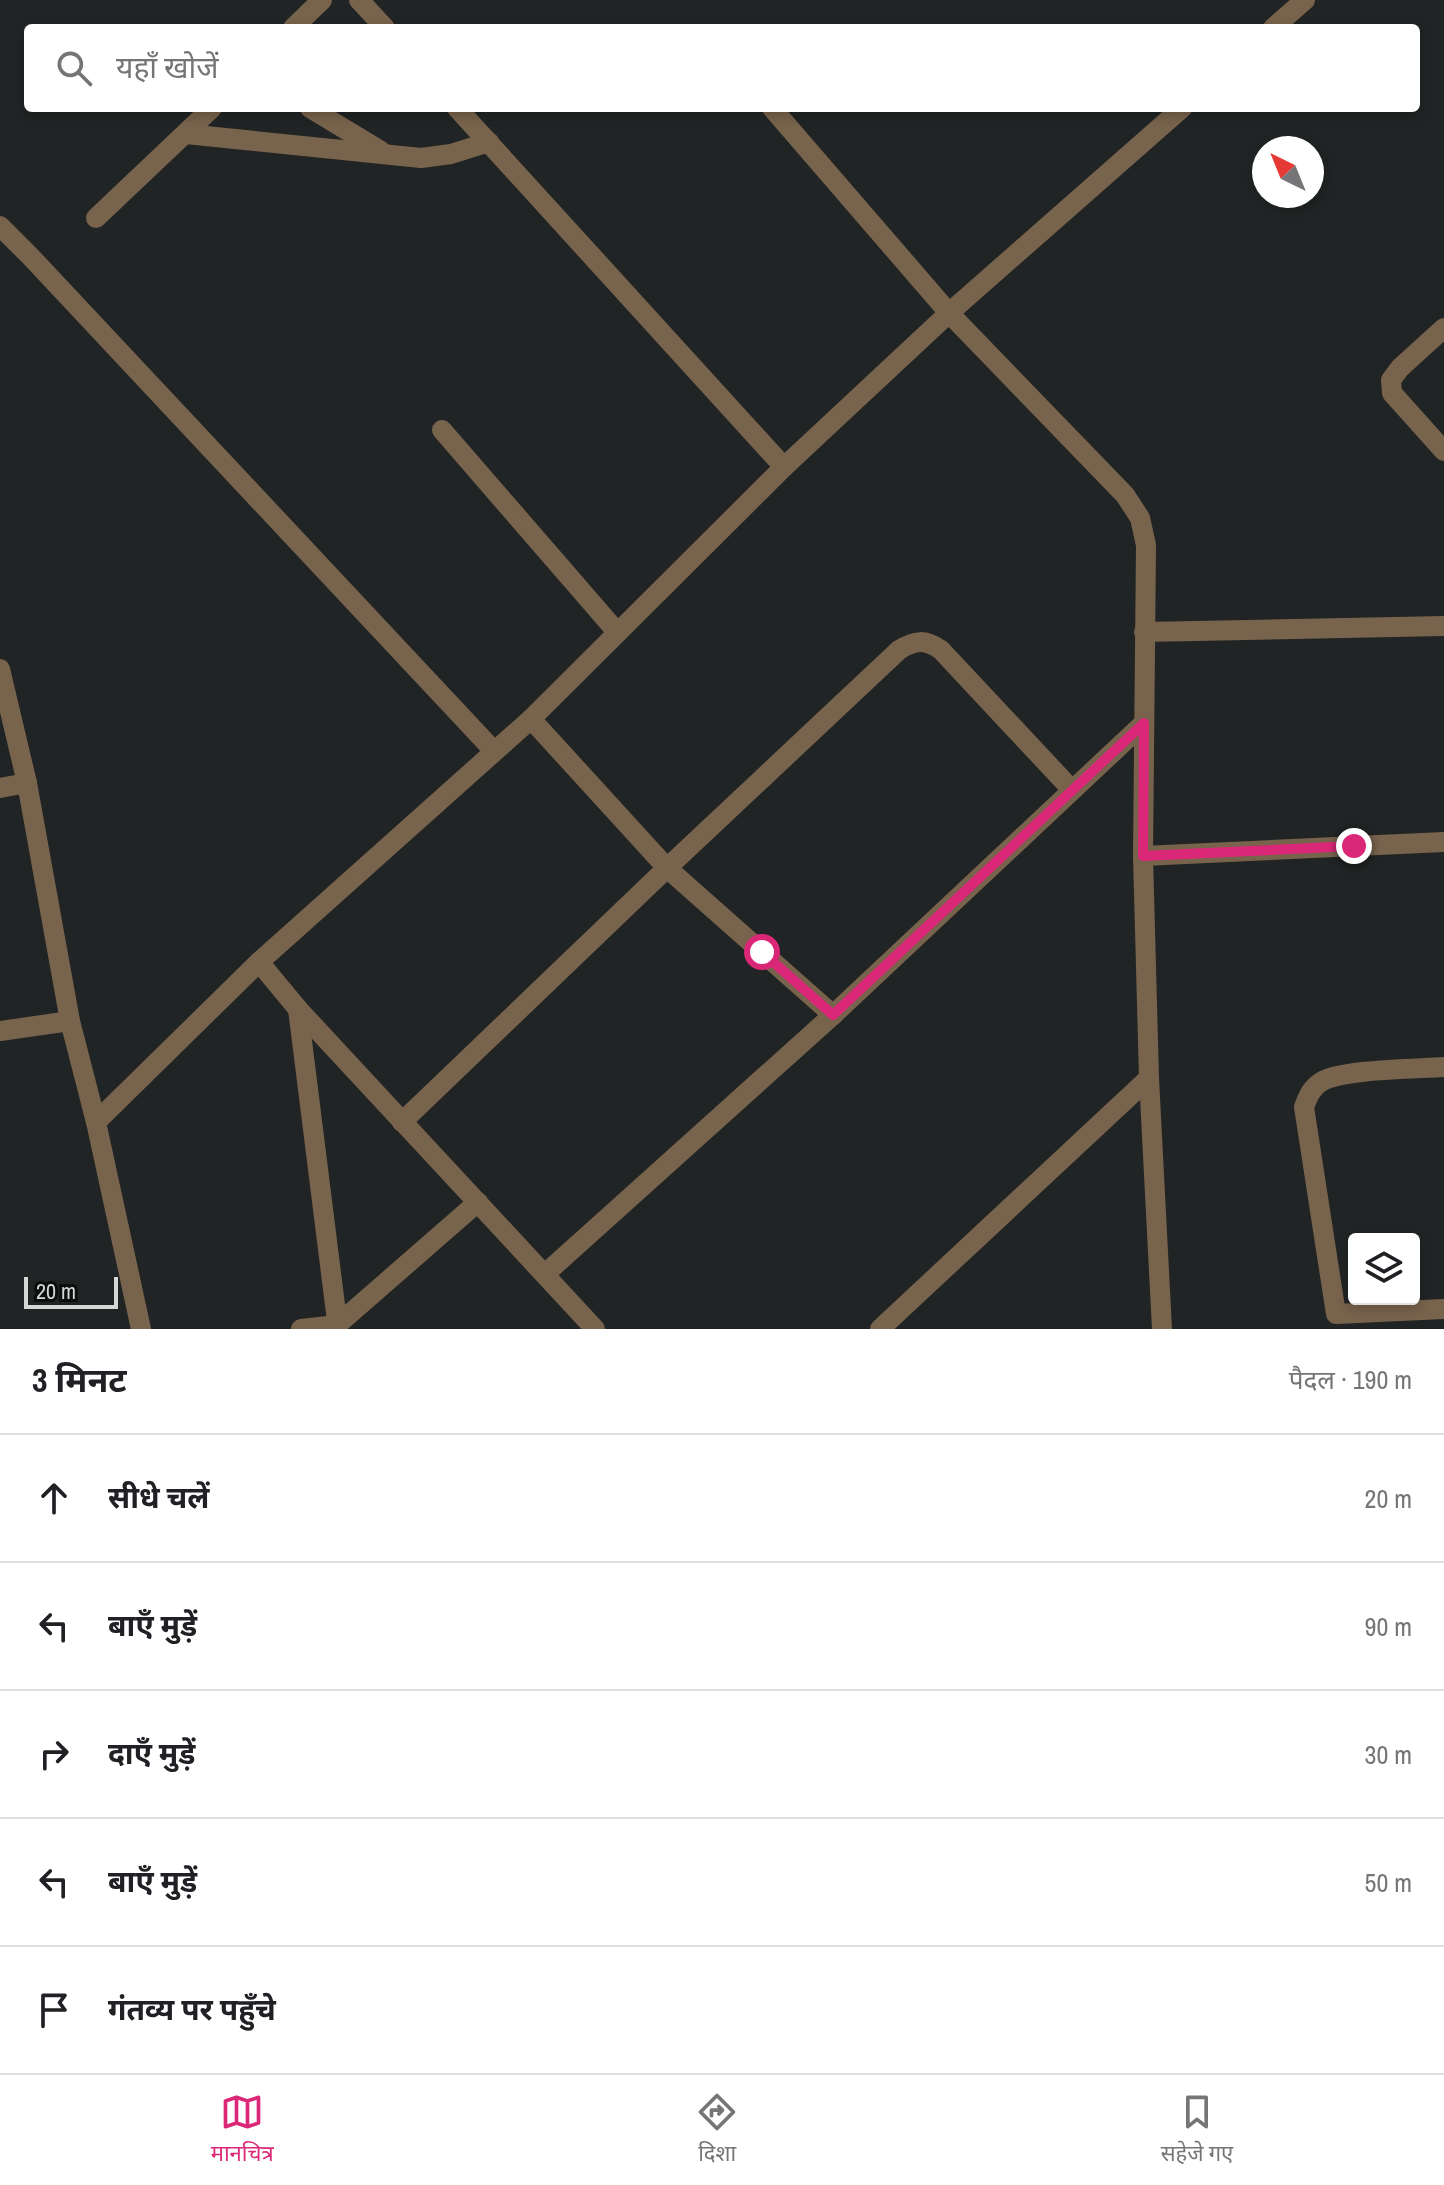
<!DOCTYPE html>
<html lang="hi">
<meta charset="utf-8">
<style>
:root{--surface:#fff;--page:#f2f2f2;--text:#202124;--muted:#757577;--line:#e0e0e0;--accent:#db2777}
body{margin:0;font-family:"Archivo Narrow","Noto Sans Devanagari",sans-serif;background:var(--page);color:var(--text)}
.controls{position:absolute;right:24px;bottom:24px;display:grid;overflow:hidden;border-radius:8px;box-shadow:0 4px 12px #0003}
.controls button{width:72px;height:72px;display:grid;place-items:center;padding:0;border:0;border-bottom:2px solid var(--line);background:var(--surface);color:var(--text);font:40px sans-serif}
.compass{position:absolute;left:1252px;top:136px;width:72px;height:72px;border-radius:50%;background:var(--surface);box-shadow:0 4px 12px #0003;rotate:317deg}
.scale{position:absolute;left:24px;bottom:20px;width:94px;box-sizing:border-box;padding-left:8px;border:4px solid #d6d8d8;border-top:0;font-size:22px;line-height:28px;white-space:nowrap;color:#d6d8d8;-webkit-text-stroke:6px #0c0d0d;paint-order:stroke}
.stop{position:absolute;width:24px;height:24px;margin:-18px;border:6px solid #db2777;border-radius:50%;background:#fff}
.stop.end{background:#db2777;border-color:#fff;box-shadow:0 2px 8px #0008}
.list{margin:0;padding:0;list-style:none}
h2{display:flex;justify-content:space-between;align-items:center;height:104px;margin:0;padding:0 32px;font-size:34px}
h2 small{font-size:26px;font-weight:400;color:var(--muted)}
.list li{display:grid;grid-template-columns:52px 1fr auto;gap:24px;align-items:center;box-sizing:border-box;height:128px;padding:0 32px;border-top:2px solid var(--line)}
.list b{display:block;font-size:30px;white-space:nowrap}
.list em{font-size:26px;font-style:normal;color:var(--muted)}
.icon{flex:none;width:44px;height:44px;fill:none;stroke:currentColor;stroke-width:2;stroke-linecap:round;stroke-linejoin:round}
.map{position:relative;flex:none;width:1444px;height:1329px;overflow:hidden}
.search{position:absolute;background:var(--surface);box-shadow:0 4px 12px #0003;left:24px;right:24px;top:24px;height:88px;display:flex;align-items:center;gap:20px;box-sizing:border-box;padding:0 28px;border-radius:8px;color:var(--muted);font-size:30px}
.sheet{height:744px;background:var(--surface)}
nav{display:flex;justify-content:space-around;align-items:center;box-sizing:border-box;height:112px;border-top:2px solid var(--line);background:var(--surface);font-size:22px;color:var(--muted)}
nav a{display:grid;justify-items:center;gap:4px}
nav .on{color:var(--accent)}
.map>svg:first-child{display:block}
</style>
<div class="map">
<svg width="1444" height="1329" viewBox="0 0 1444 1329">
<rect width="100%" height="100%" fill="#212424"/>
<g fill="none" stroke-linecap="round" stroke-linejoin="round">
<!-- minor -->
<g stroke="#78634c" stroke-width="20">
<polyline points="359,0 385,28"/>
<polyline points="293,28 322,0"/>
<polyline points="1273,28 1305,0"/>
<polyline points="310,108 381,151"/>
<polyline points="457,108 784,467"/>
<polyline points="772,108 949,313 1125,495 1140,518 1146,545 1143,856 1149,1078 1162,1329"/>
<polyline points="186,134 421,158 451,154 489,142"/>
<polyline points="96,218 212,108"/>
<polyline points="0,226 30,256 494,751"/>
<polyline points="1444,328 1400,368 1391,380 1392,393 1444,451"/>
<polyline points="442,430 617,632"/>
<polyline points="1144,632 1444,626"/>
<polyline points="0,669 27,783 70,1021 96,1122 141,1329"/>
<polyline points="531,719 667,868 833,1015"/>
<polyline points="0,788 27,783"/>
<polyline points="1143,856 1444,842"/>
<polyline points="259,962 298,1009 595,1329"/>
<polyline points="298,1009 338,1329"/>
<polyline points="0,1031 70,1021"/>
<path d="M1444 1067C1417 1069 1341 1069 1321 1082 1311 1088 1308 1097 1304 1107L1336 1314 1444 1309"/>
<polyline points="96,1122 259,962 531,719 784,467 949,313 1182,108"/>
<path d="M402 1122 667 868 899 650C915 640 925 639 941 650L1072 790"/>
<polyline points="545,1274 833,1015 1144,723"/>
<polyline points="301,1329 337,1325 478,1202"/>
<polyline points="880,1329 1149,1078"/>
</g>
</g>
<g fill="none" stroke-linecap="round" stroke-linejoin="round">
<!-- route -->
<polyline stroke="#db2777" stroke-width="10" points="762,952 833,1015 1144,723 1143,856 1354,846"/>
</g>
</svg>
<div class="controls">
<button><svg class="icon" aria-label="layers" viewBox="0 0 24 24"><path d="M12 4l9 5-9 5-9-5zM3 14l9 5 9-5"/></svg></button>
</div>
<svg class="compass" viewBox="-18 -18 36 36"><path d="M0-13l5 13h-10z" fill="#e53935"/><path d="M0 13l5-13h-10z" fill="#757577"/></svg>
<div class="scale">20 m</div>
<div class="stop" style="left:762px;top:952px"></div>
<div class="stop end" style="left:1354px;top:846px"></div>
<div class="search"><svg class="icon" aria-label="search" viewBox="0 0 24 24"><circle cx="10" cy="10" r="6"/><path d="M15 15l6 6"/></svg>यहाँ खोजें</div>
</div>
<section class="sheet">
<h2>3 मिनट<small>पैदल · 190 m</small></h2>
<ul class="list">
<li><svg class="icon" aria-label="ahead" viewBox="0 0 24 24"><path d="M12 20V5M6 11l6-6 6 6"/></svg><div><b>सीधे चलें</b></div><em>20 m</em></li>
<li><svg class="icon" aria-label="left" viewBox="0 0 24 24"><path d="M17 20v-9H6M10 6l-5 5 5 5"/></svg><div><b>बाएँ मुड़ें</b></div><em>90 m</em></li>
<li><svg class="icon" aria-label="right" viewBox="0 0 24 24"><path d="M7 20v-9h11M14 6l5 5-5 5"/></svg><div><b>दाएँ मुड़ें</b></div><em>30 m</em></li>
<li><svg class="icon" aria-label="left" viewBox="0 0 24 24"><path d="M17 20v-9H6M10 6l-5 5 5 5"/></svg><div><b>बाएँ मुड़ें</b></div><em>50 m</em></li>
<li><svg class="icon" aria-label="arrive" viewBox="0 0 24 24"><path d="M6 21V4h12l-3 4 3 4H6"/></svg><div><b>गंतव्य पर पहुँचे</b></div></li>
</ul>
</section>
<nav>
<a class="on"><svg class="icon" aria-label="map" viewBox="0 0 24 24"><path d="M3 6l6-2 6 2 6-2v14l-6 2-6-2-6 2zM9 4v14M15 6v14"/></svg>मानचित्र</a>
<a><svg class="icon" aria-label="directions" viewBox="0 0 24 24"><path d="M12 3l9 9-9 9-9-9zM9 14v-3h6M13 9l2 2-2 2"/></svg>दिशा</a>
<a><svg class="icon" aria-label="saved" viewBox="0 0 24 24"><path d="M7 4h10v16l-5-4-5 4z"/></svg>सहेजे गए</a>
</nav>
